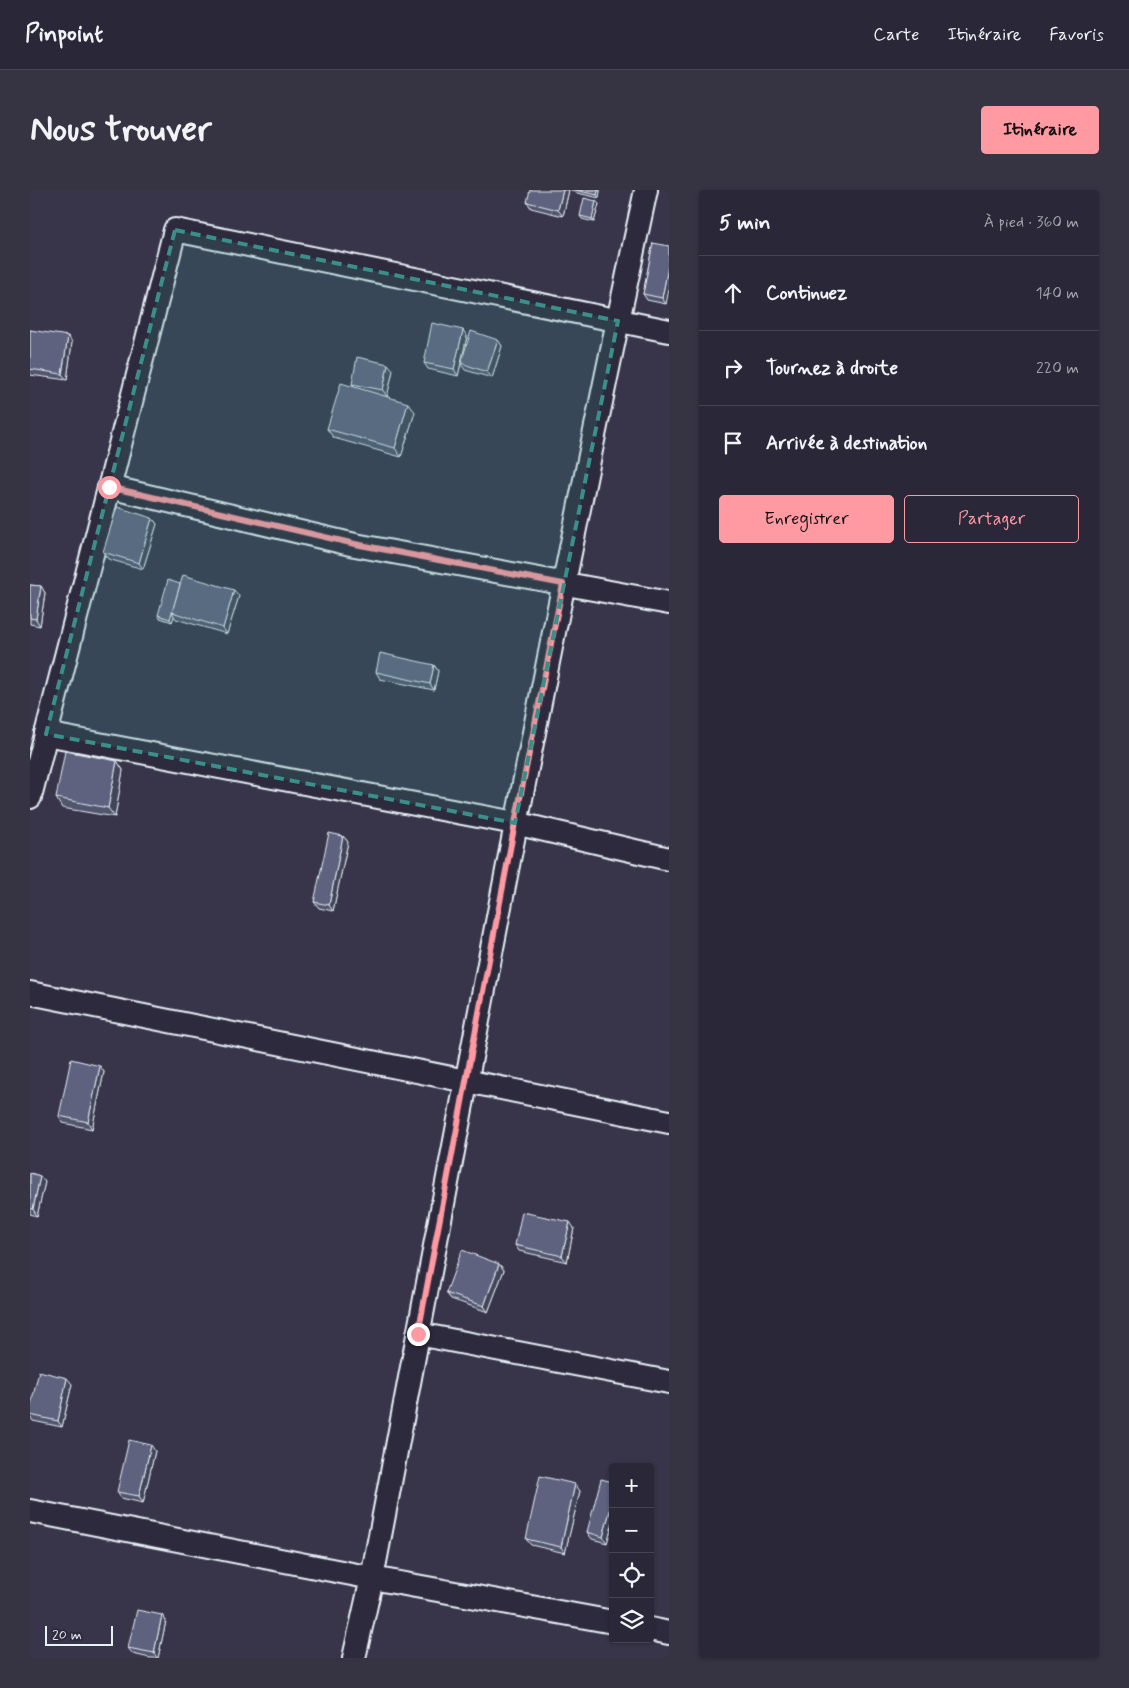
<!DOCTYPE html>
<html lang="fr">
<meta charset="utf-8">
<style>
:root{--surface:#2a2838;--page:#363443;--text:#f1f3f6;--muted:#a5a6ae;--line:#464453;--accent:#ff9aa2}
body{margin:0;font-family:Mynerve,sans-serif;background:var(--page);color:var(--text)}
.controls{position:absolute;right:15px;bottom:15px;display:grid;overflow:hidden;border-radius:5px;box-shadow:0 1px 4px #0004}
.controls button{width:45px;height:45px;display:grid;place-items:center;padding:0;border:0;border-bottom:1px solid var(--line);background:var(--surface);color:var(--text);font:25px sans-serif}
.scale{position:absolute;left:15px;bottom:12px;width:68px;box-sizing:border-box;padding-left:5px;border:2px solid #e8f1f8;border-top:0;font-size:14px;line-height:18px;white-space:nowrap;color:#e8f1f8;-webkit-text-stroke:4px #2f2a3d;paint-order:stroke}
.stop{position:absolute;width:15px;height:15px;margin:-11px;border:4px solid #ff9aa2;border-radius:50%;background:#fff}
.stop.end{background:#ff9aa2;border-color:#fff;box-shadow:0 1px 5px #0008}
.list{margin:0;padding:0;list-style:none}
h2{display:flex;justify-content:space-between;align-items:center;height:65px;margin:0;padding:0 20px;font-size:21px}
h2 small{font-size:16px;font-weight:400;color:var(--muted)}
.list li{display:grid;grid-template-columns:32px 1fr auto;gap:15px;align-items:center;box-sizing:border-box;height:75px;padding:0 20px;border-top:1px solid var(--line)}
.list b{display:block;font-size:19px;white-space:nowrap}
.list em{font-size:16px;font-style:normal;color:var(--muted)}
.actions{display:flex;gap:10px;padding:15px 20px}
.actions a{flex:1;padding:11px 0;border:1px solid var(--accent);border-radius:5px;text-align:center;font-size:18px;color:var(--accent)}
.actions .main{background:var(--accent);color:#111}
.icon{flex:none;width:28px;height:28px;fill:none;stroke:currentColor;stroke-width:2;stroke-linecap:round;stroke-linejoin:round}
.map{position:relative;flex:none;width:639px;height:1468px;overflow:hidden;border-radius:5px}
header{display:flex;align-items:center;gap:30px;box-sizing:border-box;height:70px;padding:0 25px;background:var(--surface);border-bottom:1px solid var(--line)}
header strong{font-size:24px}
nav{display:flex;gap:28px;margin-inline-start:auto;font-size:18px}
.intro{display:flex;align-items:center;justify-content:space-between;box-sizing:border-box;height:120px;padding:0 30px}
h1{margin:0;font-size:35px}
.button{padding:12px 22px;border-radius:5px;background:var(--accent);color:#111;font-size:18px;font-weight:700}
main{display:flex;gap:30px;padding:0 30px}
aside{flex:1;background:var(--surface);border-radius:5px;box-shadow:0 1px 4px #0004}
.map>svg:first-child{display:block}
</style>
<header>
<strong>Pinpoint</strong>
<nav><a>Carte</a><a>Itinéraire</a><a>Favoris</a></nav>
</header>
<div class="intro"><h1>Nous trouver</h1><a class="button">Itinéraire</a></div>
<main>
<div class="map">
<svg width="639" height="1468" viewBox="0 0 639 1468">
<rect width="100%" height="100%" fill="#38354a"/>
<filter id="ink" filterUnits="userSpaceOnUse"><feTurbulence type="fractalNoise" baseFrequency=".02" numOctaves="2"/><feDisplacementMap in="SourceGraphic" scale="10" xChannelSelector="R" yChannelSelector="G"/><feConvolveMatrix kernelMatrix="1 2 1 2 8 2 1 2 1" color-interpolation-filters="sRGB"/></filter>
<g filter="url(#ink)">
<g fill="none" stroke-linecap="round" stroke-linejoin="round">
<defs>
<g id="street">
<polyline points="79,297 325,355 639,413"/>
<polyline points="16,544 485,633 639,669"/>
<polyline points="0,607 145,40 639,141"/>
<polyline points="0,803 639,932"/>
<polyline points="388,1144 639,1192"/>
<polyline points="0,1321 342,1388 583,1432"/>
<polyline points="620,1439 639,1443"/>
<path d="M324 1468 342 1388C430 925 516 461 616 0"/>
</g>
</defs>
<!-- street casing -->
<use href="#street" stroke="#e8f1f8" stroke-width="26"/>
<!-- street -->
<use href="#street" stroke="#2f2a3d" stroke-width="22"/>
</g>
<!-- wall -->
<g fill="#51546d" stroke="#e8f1f8">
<polygon points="539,0 533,26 501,18 497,12"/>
<polygon points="541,0 570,0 569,8 543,2"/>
<polygon points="569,14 564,32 552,29 550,26"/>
<polygon points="623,53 636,114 617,110 613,104"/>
<polygon points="0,140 42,152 37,190 0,185"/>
<polygon points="437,146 431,173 468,150 472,156 462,188 435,180 431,174 428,186 398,179 394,173"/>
<polygon points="363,180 357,207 385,222 371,267 304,248 297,239 323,197 322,194"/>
<polygon points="122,328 127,334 113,379 78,369 73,362"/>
<polygon points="150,394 209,406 197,444 146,429 144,426 142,432 130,428 128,425"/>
<polygon points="0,395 11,396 15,403 10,436 0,434"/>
<polygon points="404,475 408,481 404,500 350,489 346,482"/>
<polygon points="87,571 93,580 85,627 32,618 26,608"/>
<polygon points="313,646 318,652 303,721 289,718 284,712"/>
<polygon points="74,882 62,939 33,933 29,926"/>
<polygon points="0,983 10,986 15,992 7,1026 0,1024"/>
<polygon points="544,1038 537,1072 489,1061 485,1055"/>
<polygon points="469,1074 474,1080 458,1122 421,1109 416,1103"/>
<polygon points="42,1194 32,1237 3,1231 0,1227 0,1219"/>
<polygon points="125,1261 113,1313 91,1308 87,1302"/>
<polygon points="583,1292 583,1332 577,1353 562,1349 557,1342"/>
<polygon points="550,1301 535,1363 501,1355 496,1349"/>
<polygon points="132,1425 136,1431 128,1468 120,1468 103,1464 98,1458"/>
</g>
<!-- shaded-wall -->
<g fill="#424559" stroke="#e8f1f8">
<polygon points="533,0 539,0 533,26 528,20"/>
<polygon points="568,0 570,0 569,8 567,5"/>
<polygon points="566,11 569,14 564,32 562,29"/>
<polygon points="639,72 639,99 636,114 632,108"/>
<polygon points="433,140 437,146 428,186 424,179"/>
<polygon points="38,146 42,152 37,190 32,184"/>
<polygon points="468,150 472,156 462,188 457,182"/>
<polygon points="358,174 363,180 357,207 353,200"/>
<polygon points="378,213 385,222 371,267 365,258"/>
<polygon points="122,328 127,334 113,379 109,373"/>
<polygon points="11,396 15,403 10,436 6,429"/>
<polygon points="204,400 209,406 197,444 193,438"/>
<polygon points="142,422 144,426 142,432 140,429"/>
<polygon points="404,475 408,481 404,500 400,494"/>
<polygon points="87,571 93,580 85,627 78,618"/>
<polygon points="313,646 318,652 303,721 299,715"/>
<polygon points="70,876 74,882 62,939 58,932"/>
<polygon points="10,986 15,992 7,1026 3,1019"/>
<polygon points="540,1032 544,1038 537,1072 532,1066"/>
<polygon points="469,1074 474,1080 458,1122 454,1116"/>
<polygon points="37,1188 42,1194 32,1237 28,1231"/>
<polygon points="121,1255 125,1261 113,1313 109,1306"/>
<polygon points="545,1294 550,1301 535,1363 531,1357"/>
<polygon points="583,1309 583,1332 577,1353 573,1347"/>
<polygon points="132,1425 136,1431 128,1468 127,1468 124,1463"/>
</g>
<!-- building -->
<g fill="#5e627f" stroke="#e8f1f8">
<polygon points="500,0 533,0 528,20 497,12"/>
<polygon points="545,0 568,0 567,5"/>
<polygon points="554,8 566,11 562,29 550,26"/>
<polygon points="623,53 639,56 639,72 632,108 613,104"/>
<polygon points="402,133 433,140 424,179 394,173"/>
<polygon points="0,140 38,146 32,184 0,179"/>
<polygon points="441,141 468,150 457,182 431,173"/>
<polygon points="327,167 358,174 353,200 322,194"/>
<polygon points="311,193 378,213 365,258 297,239"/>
<polygon points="87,317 122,328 109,373 73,362"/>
<polygon points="153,385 204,400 193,438 142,422"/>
<polygon points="138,390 150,394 140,429 128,425"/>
<polygon points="0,395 11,396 6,429 0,428"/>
<polygon points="350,463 404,475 400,494 346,482"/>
<polygon points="35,561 87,571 78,618 26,608"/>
<polygon points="299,643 313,646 299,715 284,712"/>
<polygon points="41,869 70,876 58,932 29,926"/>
<polygon points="0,983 10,986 3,1019 0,1019"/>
<polygon points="492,1022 540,1032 532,1066 485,1055"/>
<polygon points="432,1060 469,1074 454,1116 416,1103"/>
<polygon points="9,1181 37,1188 28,1231 0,1225 0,1219"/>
<polygon points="99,1250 121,1255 109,1306 87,1302"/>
<polygon points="510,1286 545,1294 531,1357 496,1349"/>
<polygon points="571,1289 583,1292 583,1309 573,1347 557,1342"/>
<polygon points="107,1420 132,1425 124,1463 98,1458"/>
</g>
</g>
<g fill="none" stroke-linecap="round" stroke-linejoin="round" filter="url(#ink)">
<!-- route -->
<polyline stroke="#ff9aa2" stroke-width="6" points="79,297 325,354 533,394 485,633 388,1144"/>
</g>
<!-- marked area -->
<path fill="#3a8f8a" fill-opacity="0.2" stroke="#3a8f8a" stroke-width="4" stroke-dasharray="10 6" stroke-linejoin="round" d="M145 40 588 131 485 633 16 544Z"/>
</svg>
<div class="controls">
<button>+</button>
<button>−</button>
<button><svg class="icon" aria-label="locate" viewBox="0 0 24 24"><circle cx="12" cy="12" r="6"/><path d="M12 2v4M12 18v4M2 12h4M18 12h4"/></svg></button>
<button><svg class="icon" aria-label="layers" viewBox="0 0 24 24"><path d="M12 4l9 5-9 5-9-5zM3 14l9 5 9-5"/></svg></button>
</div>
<div class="scale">20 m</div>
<div class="stop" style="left:79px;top:297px"></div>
<div class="stop end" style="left:388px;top:1144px"></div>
</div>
<aside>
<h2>5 min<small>À pied · 360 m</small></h2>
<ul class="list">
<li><svg class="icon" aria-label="ahead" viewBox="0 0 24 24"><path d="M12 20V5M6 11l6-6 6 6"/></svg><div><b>Continuez</b></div><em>140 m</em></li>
<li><svg class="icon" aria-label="right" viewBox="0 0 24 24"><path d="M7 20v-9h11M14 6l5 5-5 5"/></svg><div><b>Tournez à droite</b></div><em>220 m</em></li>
<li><svg class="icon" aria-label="arrive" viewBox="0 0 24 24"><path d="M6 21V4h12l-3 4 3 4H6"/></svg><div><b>Arrivée à destination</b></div></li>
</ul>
<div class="actions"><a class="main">Enregistrer</a><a>Partager</a></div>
</aside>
</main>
